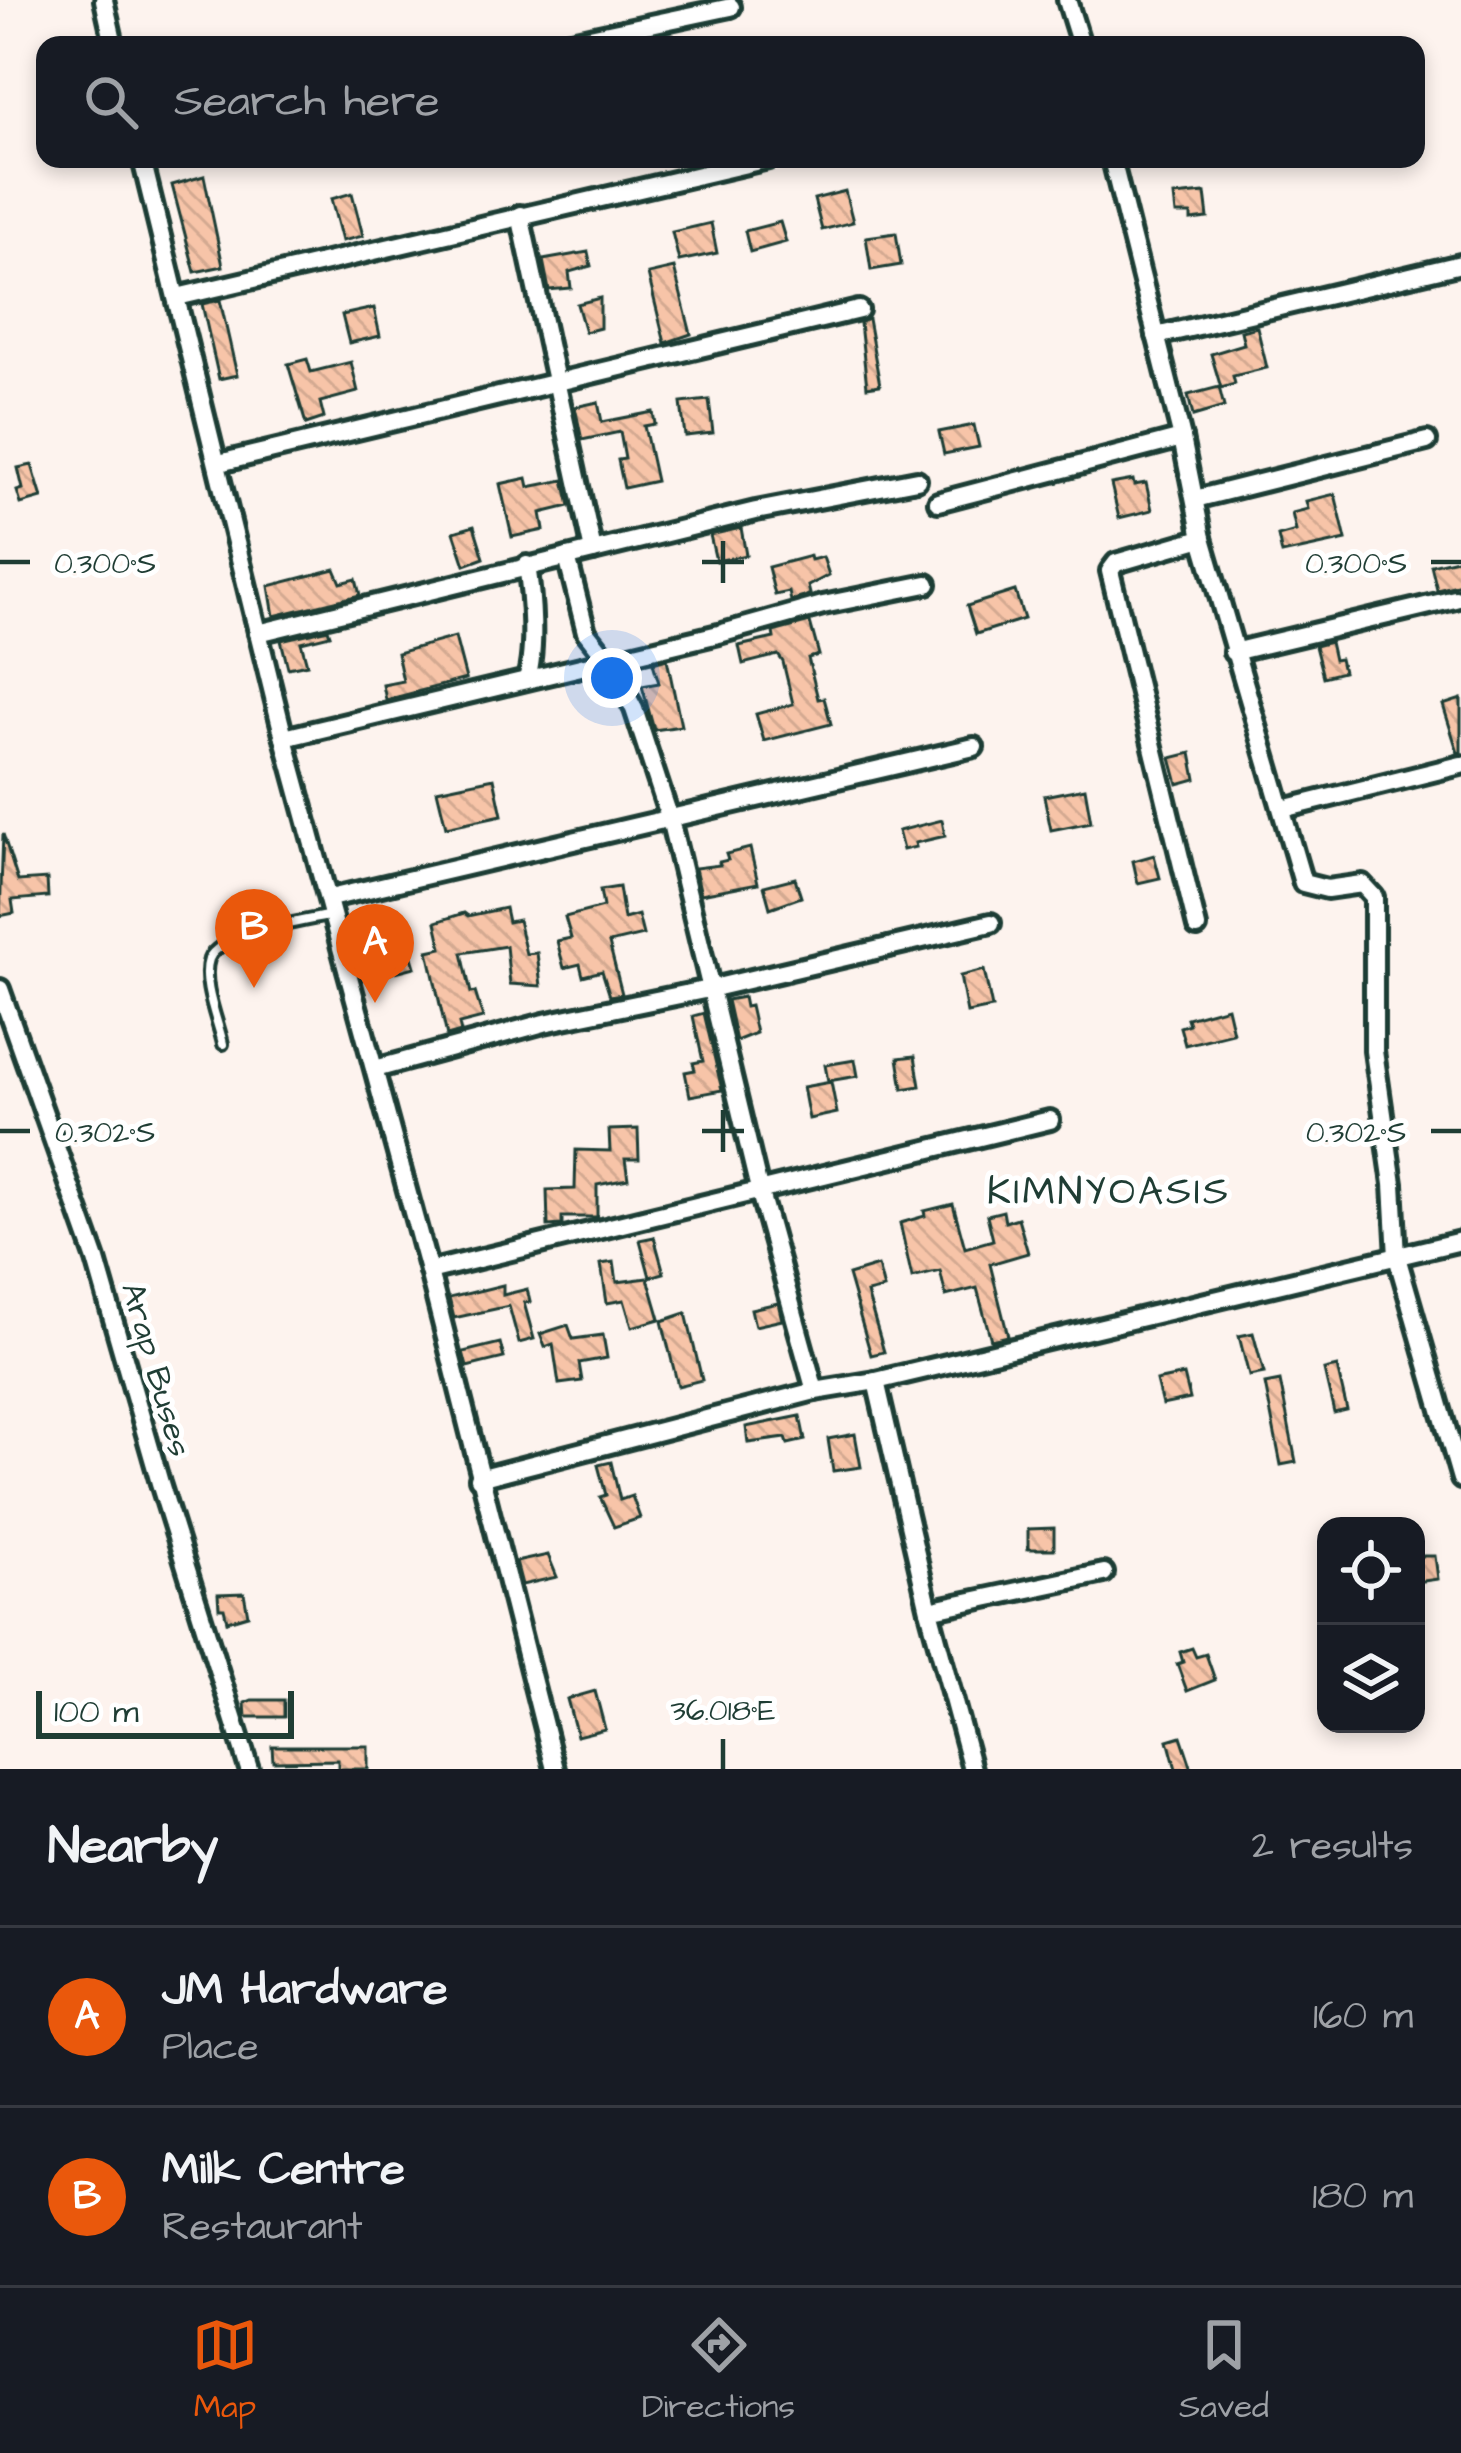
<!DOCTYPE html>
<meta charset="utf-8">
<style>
:root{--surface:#171b24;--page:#242831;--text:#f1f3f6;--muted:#9ea1a6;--line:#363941;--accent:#ea580c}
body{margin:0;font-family:"Architects Daughter",sans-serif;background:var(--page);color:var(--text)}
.controls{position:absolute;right:36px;bottom:36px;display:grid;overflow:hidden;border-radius:24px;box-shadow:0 6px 18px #0003}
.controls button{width:108px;height:108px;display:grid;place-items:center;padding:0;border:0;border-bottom:3px solid var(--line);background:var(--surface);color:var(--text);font:60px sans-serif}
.scale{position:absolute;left:36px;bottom:30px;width:258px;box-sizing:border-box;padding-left:12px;border:6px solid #1f3d34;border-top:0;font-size:33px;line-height:42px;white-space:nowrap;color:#1f3d34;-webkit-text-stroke:9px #fff;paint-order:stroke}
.you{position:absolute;left:612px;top:678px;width:42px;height:42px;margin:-30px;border:9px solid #fff;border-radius:50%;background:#1a73e8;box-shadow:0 0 0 18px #1a73e833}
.badge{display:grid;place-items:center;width:78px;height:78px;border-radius:50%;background:var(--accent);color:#fff;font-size:39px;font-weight:700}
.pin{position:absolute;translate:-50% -99px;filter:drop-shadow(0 3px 6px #0008)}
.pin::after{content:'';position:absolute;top:63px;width:42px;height:36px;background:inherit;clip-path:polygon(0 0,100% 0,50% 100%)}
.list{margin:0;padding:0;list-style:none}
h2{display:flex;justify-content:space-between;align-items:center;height:156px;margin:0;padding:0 48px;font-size:51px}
h2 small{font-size:39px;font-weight:400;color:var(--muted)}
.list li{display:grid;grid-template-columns:78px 1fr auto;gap:36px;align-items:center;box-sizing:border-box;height:180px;padding:0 48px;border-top:3px solid var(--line)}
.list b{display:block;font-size:45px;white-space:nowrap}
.list p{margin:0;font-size:39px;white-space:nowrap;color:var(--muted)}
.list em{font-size:39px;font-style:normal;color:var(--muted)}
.icon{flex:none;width:66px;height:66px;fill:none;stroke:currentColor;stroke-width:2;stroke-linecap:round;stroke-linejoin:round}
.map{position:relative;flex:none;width:1461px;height:1769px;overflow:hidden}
.search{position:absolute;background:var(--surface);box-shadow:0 6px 18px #0003;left:36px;right:36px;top:36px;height:132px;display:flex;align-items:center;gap:30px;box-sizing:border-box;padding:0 42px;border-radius:24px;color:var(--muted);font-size:45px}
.sheet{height:516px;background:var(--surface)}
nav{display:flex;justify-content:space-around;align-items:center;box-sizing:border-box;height:168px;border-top:3px solid var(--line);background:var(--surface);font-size:33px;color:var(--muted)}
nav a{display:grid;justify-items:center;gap:6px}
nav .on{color:var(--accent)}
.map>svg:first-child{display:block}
</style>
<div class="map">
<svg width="1461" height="1769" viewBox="0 0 1461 1769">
<defs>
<pattern id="building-back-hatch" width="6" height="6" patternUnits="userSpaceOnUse" patternTransform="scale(3)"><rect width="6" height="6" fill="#f7c4a8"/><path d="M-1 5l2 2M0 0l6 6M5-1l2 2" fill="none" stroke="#d3a991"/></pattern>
</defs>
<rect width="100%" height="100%" fill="#fdf3ee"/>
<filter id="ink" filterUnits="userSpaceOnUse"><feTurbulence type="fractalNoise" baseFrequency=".00833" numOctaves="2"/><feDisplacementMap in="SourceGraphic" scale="24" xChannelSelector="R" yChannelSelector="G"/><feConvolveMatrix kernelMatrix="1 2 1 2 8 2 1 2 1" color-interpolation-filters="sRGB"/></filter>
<g filter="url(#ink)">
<!-- building -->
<g fill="url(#building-back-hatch)" stroke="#1f3d34" stroke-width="3">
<polygon points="204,176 223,266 195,272 172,185"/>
<polygon points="845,191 853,222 822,230 814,199"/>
<polygon points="352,193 363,236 342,241 331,199"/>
<polygon points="1205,193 1208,218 1191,220 1191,214 1176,214 1174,196"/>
<polygon points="780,222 786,242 750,252 745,231"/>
<polygon points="711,223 717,253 679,261 672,232"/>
<polygon points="896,233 901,265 871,270 866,237"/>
<polygon points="588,252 591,266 569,272 571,288 549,290 543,260"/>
<polygon points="674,268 691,334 665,343 648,274"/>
<polygon points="600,298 600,328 585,332 577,304"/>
<polygon points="220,300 237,375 219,379 202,304"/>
<polygon points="374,308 380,336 349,343 342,315"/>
<polygon points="868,319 880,385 867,387 860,323"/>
<polygon points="1257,327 1267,368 1233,376 1235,384 1221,388 1211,354 1244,344 1241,331"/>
<polygon points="307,359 311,372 351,362 358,392 320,402 324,418 306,424 288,364"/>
<polygon points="1219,387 1224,407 1193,416 1188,395"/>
<polygon points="709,400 713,433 685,436 681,403"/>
<polygon points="598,402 602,422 653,412 655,424 644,426 656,481 624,488 618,460 625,459 620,432 582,440 575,407"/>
<polygon points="974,425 979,447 944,454 939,432"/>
<polygon points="32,465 42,498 21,504 17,491 23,489 18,468"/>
<polygon points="527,478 529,487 564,480 570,506 541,513 544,530 512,537 500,484"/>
<polygon points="1133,480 1134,485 1146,483 1152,510 1119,518 1111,484"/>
<polygon points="1335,494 1346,540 1282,554 1278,536 1296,531 1292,513 1308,509 1306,501"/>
<polygon points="474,526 484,558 465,565 454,532"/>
<polygon points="741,528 746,555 716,561 710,535"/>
<polygon points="810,556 811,560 823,557 829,575 808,586 810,594 804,597 791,601 789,592 775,595 768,567"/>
<polygon points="1461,558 1461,584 1437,590 1431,565"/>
<polygon points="335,569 341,583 356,579 360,595 274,616 269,586"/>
<polygon points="1015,591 1024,619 976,634 967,606"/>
<polygon points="810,622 819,655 808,658 818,699 824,698 831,724 764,741 756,714 793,704 783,662 778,655 743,664 739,646 774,638 773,632"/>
<polygon points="328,629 330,635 301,642 307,664 288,668 281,640"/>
<polygon points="455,637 466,679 386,700 383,685 403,681 397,653"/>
<polygon points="1330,642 1334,660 1340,659 1343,672 1323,677 1315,646"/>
<polygon points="667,659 681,726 654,730 642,686 659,683 653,663"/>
<polygon points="1461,699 1461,752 1458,753 1443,705"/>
<polygon points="1191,753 1196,779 1178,784 1171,758"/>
<polygon points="494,778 502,815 446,827 437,790"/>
<polygon points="1085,788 1091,822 1051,830 1044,796"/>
<polygon points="942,820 945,836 915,843 916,847 903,850 898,831"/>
<polygon points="3,834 18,881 47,879 48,897 12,900 14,913 0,916"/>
<polygon points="750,848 758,883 701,894 695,868 720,865 719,862 728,860 726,854"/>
<polygon points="1154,855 1160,878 1138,883 1133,861"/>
<polygon points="795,878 801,897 770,908 764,886"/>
<polygon points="619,887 624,919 638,915 643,935 609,943 622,994 610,996 602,971 583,976 580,964 564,968 557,941 571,938 565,917 603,907 600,890"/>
<polygon points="505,908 508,922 518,920 526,954 537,953 541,986 510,984 506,946 462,953 471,993 475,992 483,1018 459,1024 461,1032 447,1036 428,951 442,948 436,922 464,913 468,916"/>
<polygon points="404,931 415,967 373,978 363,942"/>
<polygon points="984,970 992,1008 967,1013 960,976"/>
<polygon points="743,997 745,1007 750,1006 756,1033 736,1041 727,1000"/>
<polygon points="1227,1007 1233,1033 1185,1045 1180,1027 1189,1024 1187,1018"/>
<polygon points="704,1013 722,1090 690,1096 685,1072 695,1070 693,1063 703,1061 693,1016"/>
<polygon points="915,1056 920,1086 903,1089 898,1058"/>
<polygon points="855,1060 858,1076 828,1081 825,1065"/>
<polygon points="831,1082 837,1113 809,1119 803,1087"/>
<polygon points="638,1129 639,1159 625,1159 628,1179 597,1185 597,1217 562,1217 562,1225 548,1226 547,1190 575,1189 576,1150 610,1151 609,1130"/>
<polygon points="953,1204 965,1248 993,1240 987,1215 1003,1211 1005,1222 1018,1218 1028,1253 990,1264 1008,1336 991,1340 977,1288 946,1296 940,1271 912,1278 900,1223 925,1216 924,1211"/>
<polygon points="654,1237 664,1273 650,1277 640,1240"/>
<polygon points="614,1262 617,1282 648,1278 660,1319 632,1327 624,1300 607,1303 601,1264"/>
<polygon points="878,1266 884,1289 867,1293 884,1352 871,1355 848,1275"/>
<polygon points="503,1285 503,1295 527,1289 530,1302 524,1303 534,1339 519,1343 509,1306 454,1318 449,1298"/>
<polygon points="778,1303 782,1320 755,1326 751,1309"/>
<polygon points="686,1313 702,1380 678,1386 662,1321"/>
<polygon points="568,1325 573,1339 603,1335 607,1358 579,1363 582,1381 559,1384 553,1344 545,1347 540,1334"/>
<polygon points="1253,1333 1264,1373 1249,1376 1239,1336"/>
<polygon points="500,1343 504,1358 467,1367 463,1352"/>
<polygon points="1337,1367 1347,1410 1334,1413 1324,1370"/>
<polygon points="1184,1375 1190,1399 1162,1405 1156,1381"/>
<polygon points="1280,1381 1296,1462 1281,1465 1265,1384"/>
<polygon points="800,1416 805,1440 788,1444 786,1438 748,1443 746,1427"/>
<polygon points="855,1434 861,1467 833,1471 828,1439"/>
<polygon points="611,1462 620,1500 632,1496 640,1518 614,1527 600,1497 606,1495 598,1465"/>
<polygon points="1054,1528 1054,1549 1028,1549 1028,1529"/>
<polygon points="548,1555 557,1577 522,1585 516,1562"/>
<polygon points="1416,1556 1435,1556 1438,1579 1416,1582"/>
<polygon points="244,1593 248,1615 227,1621 224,1608 219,1608 218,1594"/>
<polygon points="1192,1648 1196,1657 1206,1654 1215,1680 1187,1691 1177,1664 1183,1662 1180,1652"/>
<polygon points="595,1691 605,1729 577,1736 567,1699"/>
<polygon points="252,1700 284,1700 284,1717 246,1717 245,1703"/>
<polygon points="1181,1736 1192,1769 1176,1769 1168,1740"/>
<polygon points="272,1746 368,1746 368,1769 338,1769 338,1760 273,1761"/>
</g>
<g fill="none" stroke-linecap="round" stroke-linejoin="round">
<defs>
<path id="lane" d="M223 1044C218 1021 201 982 209 959 219 933 306 921 332 915"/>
<g id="street">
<polyline points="104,0 114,45"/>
<polyline points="1067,0 1081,45"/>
<polyline points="552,45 731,7"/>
<polyline points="142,159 284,738 429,1271 555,1769"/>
<polyline points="1112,159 1182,438 1202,538 1303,883 1327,889 1362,884 1374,897 1374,1051 1393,1184 1397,1257 1461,1479"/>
<polyline points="520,215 593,551"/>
<polyline points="177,297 768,159"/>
<polyline points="1156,336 1461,264"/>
<polyline points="219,463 859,310"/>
<polyline points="1195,499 1427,441"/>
<polyline points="938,502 1182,438"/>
<polyline points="567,557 586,632 608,660 634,709 670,819 759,1189 815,1391"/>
<path d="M527 565C532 598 536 648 527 679"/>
<polyline points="258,633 756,511 917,480"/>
<polyline points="1233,652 1455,599"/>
<polyline points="284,738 719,634 823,605 927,584"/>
<polyline points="1283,809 1461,765"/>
<polyline points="330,898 974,747"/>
<polyline points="1197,927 1110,571 1116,563 1202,538"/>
<polyline points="0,989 96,1260 160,1483 249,1769"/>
<polyline points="375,1069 544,1023 709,989 991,923"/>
<polyline points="429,1271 1050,1120"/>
<polyline points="876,1381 929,1610 972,1769"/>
<polyline points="479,1478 815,1391 876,1381 1461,1241"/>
<polyline points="929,1610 1104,1573"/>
</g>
</defs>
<!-- lane casing -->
<use href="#lane" stroke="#1f3d34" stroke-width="16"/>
<!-- street casing -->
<use href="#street" stroke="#1f3d34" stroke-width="26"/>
<!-- lane -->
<use href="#lane" stroke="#fff" stroke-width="8"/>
<!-- street -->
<use href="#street" stroke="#fff" stroke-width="16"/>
</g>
</g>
<!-- ticks -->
<path fill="none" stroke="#1f3d34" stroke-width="4.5" d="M723 541V583M0 562H30M702 562H744M1431 562H1461M723 1110V1152M0 1131H30M702 1131H744M1431 1131H1461M723 1739V1769"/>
<g text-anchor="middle" stroke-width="10" stroke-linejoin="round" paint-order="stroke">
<!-- street labels -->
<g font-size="33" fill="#1f3d34" stroke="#fff">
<text transform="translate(158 1369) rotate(74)" y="12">Arap Buses</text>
</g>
<!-- quarter labels -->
<g font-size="39" letter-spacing="3" fill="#1f3d34" stroke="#fff">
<text x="1109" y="1204">KIMNYOASIS</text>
</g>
</g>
<g font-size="30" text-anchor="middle" fill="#1f3d34" stroke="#fff" stroke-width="10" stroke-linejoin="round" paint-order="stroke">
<text x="105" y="573">0.300°S</text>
<text x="1356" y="573">0.300°S</text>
<text x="105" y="1142">0.302°S</text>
<text x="1356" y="1142">0.302°S</text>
<text x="723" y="1720">36.018°E</text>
</g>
</svg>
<div class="controls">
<button><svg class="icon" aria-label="locate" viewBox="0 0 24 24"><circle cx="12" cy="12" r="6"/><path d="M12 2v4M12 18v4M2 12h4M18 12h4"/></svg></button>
<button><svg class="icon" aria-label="layers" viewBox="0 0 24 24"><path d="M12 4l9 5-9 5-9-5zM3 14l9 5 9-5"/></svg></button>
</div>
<div class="scale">100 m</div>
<div class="you"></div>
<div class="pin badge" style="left:375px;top:1003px">A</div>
<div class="pin badge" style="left:254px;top:988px">B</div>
<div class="search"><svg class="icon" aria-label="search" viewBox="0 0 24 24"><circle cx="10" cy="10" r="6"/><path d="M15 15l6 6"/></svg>Search here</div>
</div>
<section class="sheet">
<h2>Nearby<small>2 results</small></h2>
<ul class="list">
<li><span class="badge">A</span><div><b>JM Hardware</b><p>Place</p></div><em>160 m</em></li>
<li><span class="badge">B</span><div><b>Milk Centre</b><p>Restaurant</p></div><em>180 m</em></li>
</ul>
</section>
<nav>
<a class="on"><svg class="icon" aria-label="map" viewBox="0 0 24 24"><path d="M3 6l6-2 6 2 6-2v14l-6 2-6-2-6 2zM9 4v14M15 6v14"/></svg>Map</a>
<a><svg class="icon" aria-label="directions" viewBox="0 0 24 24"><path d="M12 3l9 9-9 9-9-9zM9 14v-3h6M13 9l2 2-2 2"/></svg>Directions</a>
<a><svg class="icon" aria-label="saved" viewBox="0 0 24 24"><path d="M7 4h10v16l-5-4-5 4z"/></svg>Saved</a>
</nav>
